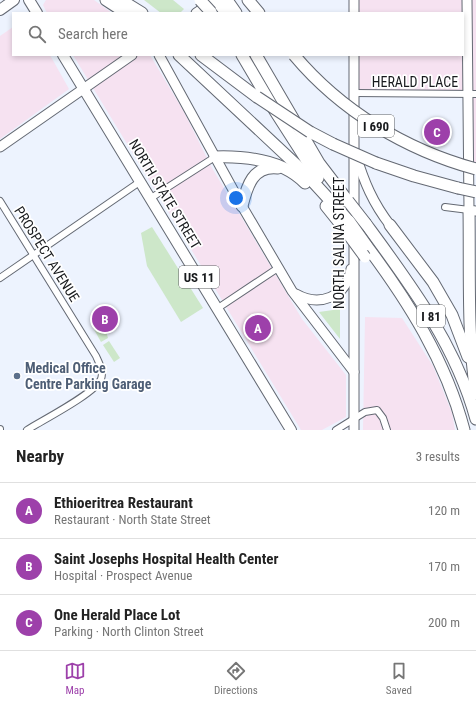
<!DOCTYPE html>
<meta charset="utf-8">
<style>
:root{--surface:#fff;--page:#f6f6f6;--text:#222;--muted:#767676;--line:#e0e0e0;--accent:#9d40aa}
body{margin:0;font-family:"Roboto Condensed",sans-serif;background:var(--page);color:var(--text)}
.you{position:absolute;left:236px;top:198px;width:14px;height:14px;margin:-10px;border:3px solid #fff;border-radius:50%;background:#1a73e8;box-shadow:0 0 0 6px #1a73e833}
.badge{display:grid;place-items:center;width:26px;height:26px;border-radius:50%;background:var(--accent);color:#fff;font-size:13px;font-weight:700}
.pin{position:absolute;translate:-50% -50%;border:2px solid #fff;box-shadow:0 1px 4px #0006}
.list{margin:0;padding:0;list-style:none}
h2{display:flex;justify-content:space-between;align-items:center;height:52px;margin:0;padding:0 16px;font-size:17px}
h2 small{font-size:13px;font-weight:400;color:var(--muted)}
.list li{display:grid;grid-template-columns:26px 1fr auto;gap:12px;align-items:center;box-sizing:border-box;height:56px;padding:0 16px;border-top:1px solid var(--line)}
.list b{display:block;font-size:15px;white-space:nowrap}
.list p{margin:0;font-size:13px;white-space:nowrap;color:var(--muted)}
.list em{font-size:13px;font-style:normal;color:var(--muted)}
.icon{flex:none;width:22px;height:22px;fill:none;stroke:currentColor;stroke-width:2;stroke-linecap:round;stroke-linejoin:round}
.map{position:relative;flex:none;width:476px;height:430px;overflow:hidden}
.search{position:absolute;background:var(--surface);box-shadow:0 2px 6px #0003;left:12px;right:12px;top:12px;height:44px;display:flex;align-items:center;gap:10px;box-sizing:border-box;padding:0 14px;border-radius:0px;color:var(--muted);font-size:15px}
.sheet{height:220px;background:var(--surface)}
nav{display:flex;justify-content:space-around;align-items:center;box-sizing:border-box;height:56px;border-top:1px solid var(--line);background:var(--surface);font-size:11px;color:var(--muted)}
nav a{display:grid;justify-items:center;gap:2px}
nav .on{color:var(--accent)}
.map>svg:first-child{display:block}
</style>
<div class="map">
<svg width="476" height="430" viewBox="0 0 476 430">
<rect width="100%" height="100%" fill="#edf3fe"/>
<!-- commercial -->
<g fill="#f6e2f1">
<polygon points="46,0 94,0 112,13 47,13 43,5"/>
<polygon points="353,0 476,0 476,169 469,167 468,94 354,93 353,55 463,55 463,13 353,13"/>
<polygon points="13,27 13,55 50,55 69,89 0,139 0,36"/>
<polygon points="73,55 150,55 184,112 212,168 302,319 346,375 346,417 322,430 301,430"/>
<polygon points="365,317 402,318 433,366 452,413 455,430 363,430"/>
</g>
<!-- green -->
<g fill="#cde7c9">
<polygon points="144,0 173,0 184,9 180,13 161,13"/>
<polygon points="152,227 203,308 181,322 147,266 141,233"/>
<polygon points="340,307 340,339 319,312 333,310"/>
<polygon points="97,320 103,332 106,331 108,338 101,342 91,324"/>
<polygon points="109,341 120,358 114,362 103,345"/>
</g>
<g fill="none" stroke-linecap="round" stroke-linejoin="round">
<defs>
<g id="street">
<polyline points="354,93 476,94"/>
<polyline points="151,198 215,157"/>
<path d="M0 201 96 356C99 363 104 371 101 379 96 393 41 421 27 430"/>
<polyline points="445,207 469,210"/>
<polyline points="0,278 141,181"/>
<polyline points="218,308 278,268"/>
<polyline points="0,429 0,430"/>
<polyline points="336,430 365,412 377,410 383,418 387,430"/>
</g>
<g id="secondary">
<polyline points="354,0 354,13"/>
<polyline points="467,0 469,210 476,211"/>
<polyline points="196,13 215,0"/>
<polyline points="159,55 242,206 292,291 354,372"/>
<polyline points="0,147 132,55"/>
<path d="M356 155C364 182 373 203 390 225"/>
<polyline points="354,212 354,55"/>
<path d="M296 294C319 307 346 298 351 269"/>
<polyline points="354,430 354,240"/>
</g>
<g id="primary">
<polyline points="29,0 37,13"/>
<polyline points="0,10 14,0"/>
<polyline points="63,55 291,430"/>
</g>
<g id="highway">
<polyline points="106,0 126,13"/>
<polyline points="121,0 142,13"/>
<polyline points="216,0 226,13"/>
<polyline points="227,0 236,13"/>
<polyline points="248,0 259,13"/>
<polyline points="179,55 304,172 349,221"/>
<polyline points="201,55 257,97"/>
<polyline points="242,55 275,111 318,178"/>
<polyline points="256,55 319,163 348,201"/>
<polyline points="310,132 333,144"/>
<path d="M215 157C246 156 283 160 305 183"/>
<polyline points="376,163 414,176 458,188"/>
<path d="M242 206C247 186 253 165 278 168"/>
<polyline points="326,206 346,231"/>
<path d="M469 210C470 271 467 333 476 394"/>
<path d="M366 224C410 284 456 345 476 419"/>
<polyline points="390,225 433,282 452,315 468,357"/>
<path d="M366 245C408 301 446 361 464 430"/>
</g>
</defs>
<!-- street casing -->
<use href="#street" stroke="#646973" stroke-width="8"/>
<!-- secondary casing -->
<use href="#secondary" stroke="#646973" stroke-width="11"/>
<!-- primary casing -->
<use href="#primary" stroke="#646973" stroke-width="12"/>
<!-- highway casing -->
<use href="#highway" stroke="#646973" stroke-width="13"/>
<!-- street -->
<use href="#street" stroke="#fff" stroke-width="6"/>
<!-- secondary -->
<use href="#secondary" stroke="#fff" stroke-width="9"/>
<!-- primary -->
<use href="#primary" stroke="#fff" stroke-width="10"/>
<!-- highway -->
<use href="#highway" stroke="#fff" stroke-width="11"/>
<defs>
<g id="highway-bridge">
<polyline points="200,0 211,12"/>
<path d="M294 55C341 111 406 150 476 169"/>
<polyline points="257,97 310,132"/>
<polyline points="333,144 376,163"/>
<polyline points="458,188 476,192"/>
<polyline points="348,201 366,224"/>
<polyline points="349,221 366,245"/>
<polyline points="346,231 365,257"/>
</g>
</defs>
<!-- highway-bridge casing -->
<use href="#highway-bridge" stroke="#646973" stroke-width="13" stroke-linecap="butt"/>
<!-- highway-bridge -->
<use href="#highway-bridge" stroke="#fff" stroke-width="11"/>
</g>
<!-- markers -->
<circle fill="#5c6f8a" stroke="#fff" stroke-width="1.5" cx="17" cy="376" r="4"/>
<g text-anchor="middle" stroke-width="3.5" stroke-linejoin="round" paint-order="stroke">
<!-- shield labels -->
<g fill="#fff" stroke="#5d5f61" stroke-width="1">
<rect x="358" y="115" width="36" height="22" rx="3"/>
<rect x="179" y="266" width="40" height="22" rx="3"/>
<rect x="417" y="305" width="28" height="22" rx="3"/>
</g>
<g font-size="13" font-weight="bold" fill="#181a1d">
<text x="376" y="131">I 690</text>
<text x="199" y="282">US 11</text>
<text x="431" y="321">I 81</text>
</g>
<!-- street labels -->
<g font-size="14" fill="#181a1d" stroke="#fff">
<text x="415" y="87">HERALD PLACE</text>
<text transform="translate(165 194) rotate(59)" y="5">NORTH STATE STREET</text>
<text transform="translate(339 243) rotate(-90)" y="5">NORTH SALINA STREET</text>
<text transform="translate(47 254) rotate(58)" y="5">PROSPECT AVENUE</text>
</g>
<!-- service labels -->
<g font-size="14" font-weight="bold" fill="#4e5e75" stroke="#fff" text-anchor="start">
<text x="25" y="373">Medical Office<tspan x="25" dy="16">Centre Parking Garage</tspan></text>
</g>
</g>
</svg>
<div class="you"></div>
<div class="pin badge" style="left:258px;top:328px">A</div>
<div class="pin badge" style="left:105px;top:319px">B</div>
<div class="pin badge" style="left:437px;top:132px">C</div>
<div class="search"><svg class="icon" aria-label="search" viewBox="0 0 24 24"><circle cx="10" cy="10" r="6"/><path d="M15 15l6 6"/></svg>Search here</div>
</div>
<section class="sheet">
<h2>Nearby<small>3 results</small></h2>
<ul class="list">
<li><span class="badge">A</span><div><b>Ethioeritrea Restaurant</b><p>Restaurant · North State Street</p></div><em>120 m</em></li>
<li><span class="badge">B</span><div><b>Saint Josephs Hospital Health Center</b><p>Hospital · Prospect Avenue</p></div><em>170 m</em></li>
<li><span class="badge">C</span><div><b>One Herald Place Lot</b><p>Parking · North Clinton Street</p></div><em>200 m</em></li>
</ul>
</section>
<nav>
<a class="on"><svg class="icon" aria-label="map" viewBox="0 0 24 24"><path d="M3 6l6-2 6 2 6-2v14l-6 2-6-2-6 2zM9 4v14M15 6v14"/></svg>Map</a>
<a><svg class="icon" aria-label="directions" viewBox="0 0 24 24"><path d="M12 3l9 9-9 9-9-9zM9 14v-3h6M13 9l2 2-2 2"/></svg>Directions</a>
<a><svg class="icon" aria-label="saved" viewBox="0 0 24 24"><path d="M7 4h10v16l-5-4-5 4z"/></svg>Saved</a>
</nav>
